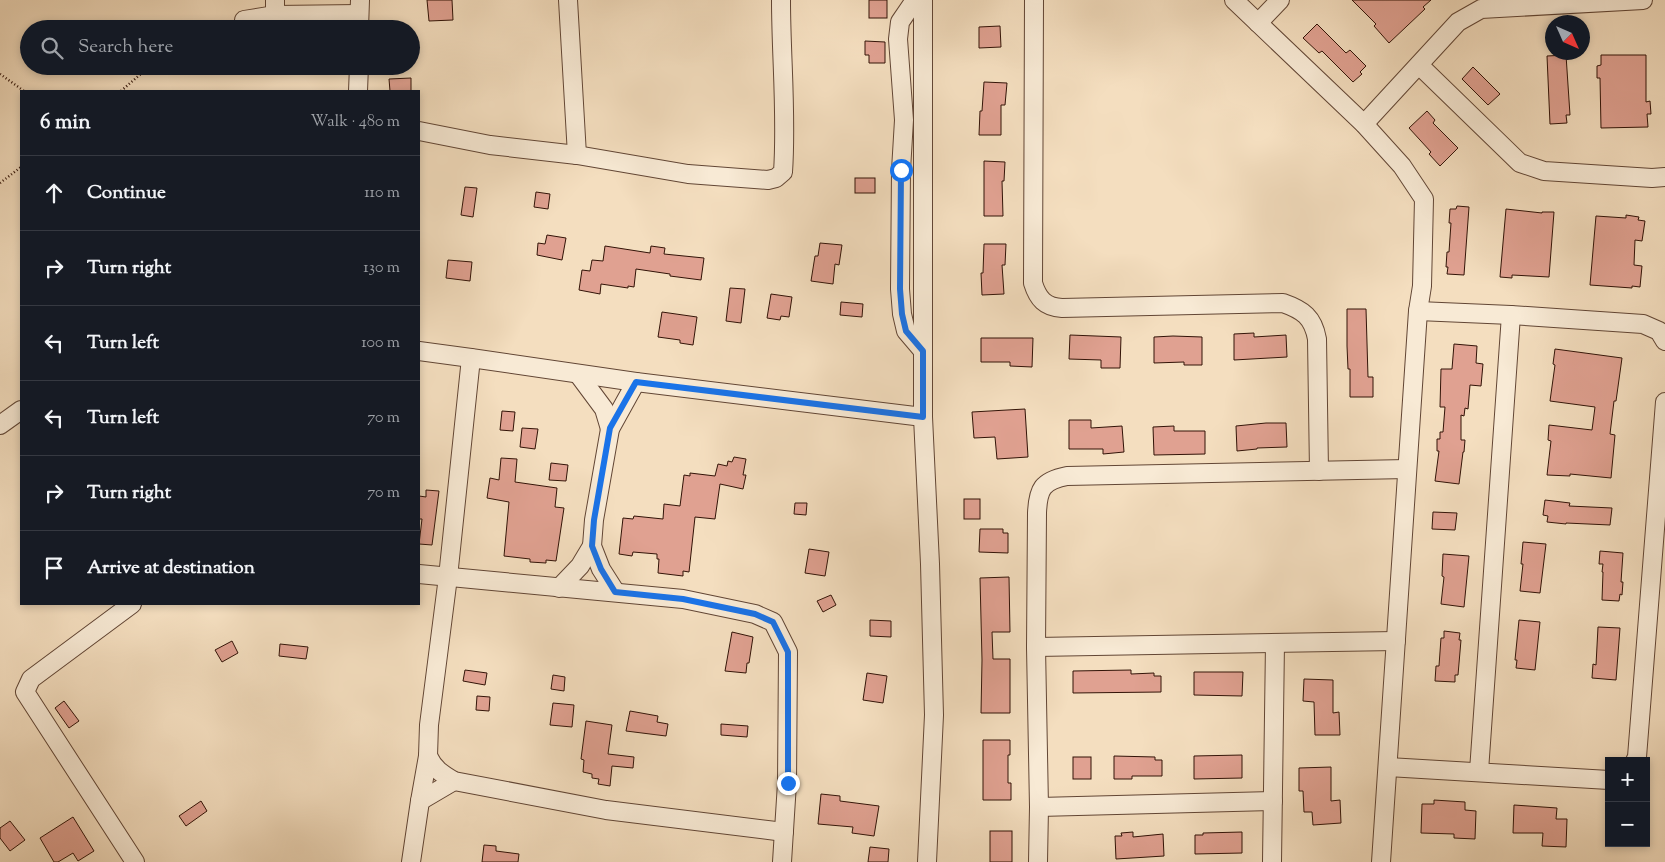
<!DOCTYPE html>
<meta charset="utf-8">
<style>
:root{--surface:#171b24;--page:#242831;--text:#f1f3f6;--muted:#9ea1a6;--line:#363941}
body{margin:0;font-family:"Sorts Mill Goudy",serif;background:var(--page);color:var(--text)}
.controls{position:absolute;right:15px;bottom:15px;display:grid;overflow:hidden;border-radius:0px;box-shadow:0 2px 8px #0003}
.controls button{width:45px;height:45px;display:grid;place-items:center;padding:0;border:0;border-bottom:1px solid var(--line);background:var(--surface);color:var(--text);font:25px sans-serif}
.compass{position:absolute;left:1545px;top:15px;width:45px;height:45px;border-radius:50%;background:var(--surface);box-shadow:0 2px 8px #0003;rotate:135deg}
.stop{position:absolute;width:15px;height:15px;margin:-11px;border:4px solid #1a73e8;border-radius:50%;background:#fff}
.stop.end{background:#1a73e8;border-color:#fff;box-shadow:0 1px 5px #0008}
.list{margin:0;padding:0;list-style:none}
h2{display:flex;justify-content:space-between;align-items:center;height:65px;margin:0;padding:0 20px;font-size:21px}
h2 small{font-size:16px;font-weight:400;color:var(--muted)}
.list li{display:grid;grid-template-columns:32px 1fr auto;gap:15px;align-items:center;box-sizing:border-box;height:75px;padding:0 20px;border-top:1px solid var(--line)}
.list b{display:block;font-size:19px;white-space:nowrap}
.list em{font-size:16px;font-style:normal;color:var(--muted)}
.icon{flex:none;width:28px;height:28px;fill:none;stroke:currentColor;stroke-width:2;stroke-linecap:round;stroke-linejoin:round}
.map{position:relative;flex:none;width:1665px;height:862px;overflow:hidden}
.search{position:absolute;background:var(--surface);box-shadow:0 2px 8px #0003;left:20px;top:20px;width:400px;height:55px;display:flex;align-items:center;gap:12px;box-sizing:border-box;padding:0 18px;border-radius:28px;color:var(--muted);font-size:19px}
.panel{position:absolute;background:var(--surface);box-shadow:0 2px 8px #0003;left:20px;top:90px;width:400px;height:515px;border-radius:0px}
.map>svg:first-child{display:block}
</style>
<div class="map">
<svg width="1665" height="862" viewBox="0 0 1665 862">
<rect width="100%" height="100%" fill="#f4debf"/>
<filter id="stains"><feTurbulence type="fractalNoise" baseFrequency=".004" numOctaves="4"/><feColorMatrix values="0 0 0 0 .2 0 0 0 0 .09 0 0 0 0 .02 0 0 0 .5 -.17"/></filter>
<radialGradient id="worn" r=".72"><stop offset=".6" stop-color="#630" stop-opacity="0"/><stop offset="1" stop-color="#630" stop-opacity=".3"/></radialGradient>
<!-- building -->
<g fill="#e0a191" stroke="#321307">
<polygon points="427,0 452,0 453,20 429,21"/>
<rect x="869" y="0" width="18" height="18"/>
<polygon points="1352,0 1431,0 1423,7 1425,9 1389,43 1374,26 1376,24"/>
<polygon points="1317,24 1346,53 1350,50 1366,66 1360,72 1362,74 1353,82 1322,51 1319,53 1303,38"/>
<polygon points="1000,26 1001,47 979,48 979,27"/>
<polygon points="865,41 885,42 885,63 869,63 869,55 865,55"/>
<polygon points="1566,55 1570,115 1566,115 1567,123 1550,124 1547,56"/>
<polygon points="1601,55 1646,55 1646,102 1650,101 1651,114 1647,114 1648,127 1601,128 1600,78 1597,78 1597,66 1601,65"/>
<polygon points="1473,67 1500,94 1488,105 1462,79"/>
<polygon points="411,78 411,91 390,91 389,79"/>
<polygon points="984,82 1007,83 1005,105 1001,105 1001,135 979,135 980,111 982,111"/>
<polygon points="1427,111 1435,120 1433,123 1458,148 1440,166 1429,154 1431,152 1409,128"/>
<polygon points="984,161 1005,162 1004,181 1002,181 1003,216 984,216"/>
<rect x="855" y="178" width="20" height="15"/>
<polygon points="465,187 477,188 473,217 461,215"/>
<polygon points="536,192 550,194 548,209 534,207"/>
<polygon points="1457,206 1469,207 1464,275 1447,274 1448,267 1446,267 1447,252 1449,252 1451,223 1449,223 1450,209 1456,209"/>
<polygon points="1506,209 1542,213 1542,212 1554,212 1549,277 1512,275 1512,278 1500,277"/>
<polygon points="1626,215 1639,217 1638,220 1645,221 1642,241 1635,240 1634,265 1642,266 1640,287 1632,286 1632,288 1590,285 1596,216 1626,218"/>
<polygon points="547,235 566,238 562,260 537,255 538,243 545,244"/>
<polygon points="820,243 842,245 839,265 835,264 833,284 811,281 815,256 818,256"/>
<polygon points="984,244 1006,244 1005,265 1002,265 1004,294 982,295 981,273 983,273"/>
<polygon points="605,246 650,253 651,246 665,248 664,254 704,258 701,280 670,276 670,274 636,269 634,287 628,286 628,288 601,284 600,294 579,290 582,270 590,271 592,260 603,261"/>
<polygon points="448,260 472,262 470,281 446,278"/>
<polygon points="730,288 745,289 741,323 726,321"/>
<polygon points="771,294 792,297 789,317 781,316 780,320 767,318"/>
<polygon points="841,302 863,304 862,317 840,315"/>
<polygon points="1347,309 1366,309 1368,377 1373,377 1373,397 1350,397 1350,369 1348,369 1347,346"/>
<polygon points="662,312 697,317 693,345 680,343 680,340 658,337"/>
<polygon points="1254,333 1254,337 1286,335 1287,357 1234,360 1234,334"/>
<polygon points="1070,335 1121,337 1120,368 1101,368 1101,360 1069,359"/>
<polygon points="1173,336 1202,337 1202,365 1184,365 1184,362 1154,363 1154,337"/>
<polygon points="981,338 1033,338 1032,367 1010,366 1010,362 981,362"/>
<polygon points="1454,344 1477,346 1476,363 1483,364 1481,386 1470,385 1468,409 1465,408 1464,416 1461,415 1461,440 1465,440 1464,452 1463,452 1459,484 1435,481 1439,451 1437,451 1437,439 1440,439 1440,432 1443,432 1445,407 1440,407 1441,369 1452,369"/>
<polygon points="1555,349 1622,358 1616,401 1614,401 1610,434 1615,435 1611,478 1570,474 1570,476 1547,475 1551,441 1548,440 1549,425 1592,430 1595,407 1550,401 1555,365 1553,364"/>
<polygon points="1025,409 1028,457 997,459 995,437 974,438 972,412"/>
<polygon points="502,411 515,412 513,431 500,430"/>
<polygon points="1069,420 1091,420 1091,428 1122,426 1124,452 1103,454 1103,449 1069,449"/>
<polygon points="1266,423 1286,423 1287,447 1257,448 1257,449 1237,451 1236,426"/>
<polygon points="1174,426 1174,431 1205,431 1205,454 1154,455 1153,427"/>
<polygon points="522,428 538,429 535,449 520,447"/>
<polygon points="734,457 746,459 743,475 746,475 743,489 720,484 715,519 695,517 689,572 683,571 683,576 658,573 659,559 657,559 657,554 633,552 632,556 619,554 623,518 633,519 634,516 663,519 664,504 680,506 684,475 690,476 690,473 715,476 718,464 727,466 728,461 732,462"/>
<polygon points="501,458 517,459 515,482 557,488 555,507 564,508 556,561 546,560 546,563 530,562 530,559 504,556 509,502 487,498 490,478 499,480"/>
<polygon points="551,463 568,465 566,481 549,480"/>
<polygon points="426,490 439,491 432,545 419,544 422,519 419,519 419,496 426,497"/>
<rect x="964" y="499" width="16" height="20"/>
<polygon points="1545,500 1570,503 1569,506 1612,508 1610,525 1566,523 1566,524 1547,522 1548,516 1543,515"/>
<polygon points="795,503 807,503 806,515 794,514"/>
<polygon points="1433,512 1457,513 1455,530 1432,529"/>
<polygon points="980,529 1003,529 1003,533 1008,533 1008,553 979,552"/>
<polygon points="1523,542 1546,544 1540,593 1520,591 1523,564 1521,564"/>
<polygon points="809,549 829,552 825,576 805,573"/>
<polygon points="1600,551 1623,553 1621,582 1623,582 1622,595 1620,594 1619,601 1602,600 1603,572 1602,572 1603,564 1599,564"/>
<polygon points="1443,554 1469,556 1464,607 1441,604 1444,577 1442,576"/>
<polygon points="1009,577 1010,632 992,632 993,659 1010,659 1010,713 981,713 982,660 980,578"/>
<polygon points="831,595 836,605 823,612 817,601"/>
<polygon points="870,620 891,621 891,637 870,636"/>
<polygon points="1519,620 1540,622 1535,670 1516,668 1517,660 1515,660"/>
<polygon points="1598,627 1620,628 1616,680 1592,678 1593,664 1596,665"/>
<polygon points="1444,631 1460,633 1459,640 1461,640 1458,675 1455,675 1455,682 1435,681 1436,666 1439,666 1441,638 1444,638"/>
<polygon points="732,632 753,637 749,663 747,663 746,673 725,671"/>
<polygon points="232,641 238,653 222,662 215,650"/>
<polygon points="280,644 308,647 306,659 279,656"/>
<polygon points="465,670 487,673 485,685 463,681"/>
<polygon points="1131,670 1131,674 1154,673 1154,676 1161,676 1161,692 1073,693 1073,671"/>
<polygon points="1194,672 1243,672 1242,696 1194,695"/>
<polygon points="867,673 887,676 883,703 863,700"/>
<polygon points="553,675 565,677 564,691 551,689"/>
<polygon points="1304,679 1333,680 1333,713 1339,712 1340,735 1315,735 1314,702 1303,701"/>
<polygon points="477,696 490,697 489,711 476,710"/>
<polygon points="64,701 79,721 69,728 55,708"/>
<polygon points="553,703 574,705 572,727 550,725"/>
<polygon points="630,711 658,716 657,722 668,724 666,736 626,731"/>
<polygon points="586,721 612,725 608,754 634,757 633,768 612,766 610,786 598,784 599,779 592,778 592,774 583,772 584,760 581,759"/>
<polygon points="721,724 748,726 747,737 721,735"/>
<polygon points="983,740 1010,740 1010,755 1008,755 1008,783 1011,783 1011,800 983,800"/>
<polygon points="1242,755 1242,778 1194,779 1194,756"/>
<polygon points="1114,756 1155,757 1155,760 1162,760 1162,776 1132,776 1132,779 1114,779"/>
<rect x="1073" y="757" width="18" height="22"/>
<polygon points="1331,767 1331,801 1340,800 1341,823 1313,825 1312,812 1304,812 1303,791 1299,791 1299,768"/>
<polygon points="821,794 840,796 840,801 879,806 874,836 852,833 853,827 818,824"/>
<polygon points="1434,800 1465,802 1465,810 1476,811 1475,839 1454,838 1454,834 1421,833 1422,804 1434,804"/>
<polygon points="201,801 207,811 186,826 179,816"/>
<polygon points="1514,805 1557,808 1556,819 1567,819 1566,847 1542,846 1543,833 1513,833"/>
<polygon points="73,817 94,851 78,861 73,853 58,862 54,862 40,838"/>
<polygon points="10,821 25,840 10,851 0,838 0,828"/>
<rect x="990" y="831" width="22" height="31"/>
<polygon points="1133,832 1133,837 1163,834 1164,856 1116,859 1115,836 1122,836 1121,833"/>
<polygon points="1242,832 1242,853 1195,854 1195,835 1203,835 1203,833"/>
<polygon points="484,845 496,846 496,851 519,854 518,862 482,862"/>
<polygon points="870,847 889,849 888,862 868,862"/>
</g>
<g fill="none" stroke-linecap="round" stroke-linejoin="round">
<defs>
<g id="minor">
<polyline points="275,0 275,15"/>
<polyline points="568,0 577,155"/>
<polyline points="915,0 900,22 898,39 904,120 901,170 900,289 902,314 906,331 923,351"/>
<polyline points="923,0 923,417 930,564 934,715 927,862"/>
<path d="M1034 0 1033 283C1038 299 1045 307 1062 308L1283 303C1303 310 1313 317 1317 339L1319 471"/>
<polyline points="1234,0 1364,124 1402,166 1424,199 1422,286 1418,311 1381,862"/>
<polyline points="244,20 275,15 359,14"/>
<polyline points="1258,23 1280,0"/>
<polyline points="359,29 360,0"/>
<polyline points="1419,65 1520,163 1544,171 1652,178 1665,177"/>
<polyline points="358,91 359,66"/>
<polyline points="1364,124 1458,22 1481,9 1643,0"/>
<path d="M419 131 490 145 577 155 688 174 768 180 776 178 783 172C787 115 781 57 781 0"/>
<polyline points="1418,311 1511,315 1643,324 1659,331 1665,341"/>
<polyline points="419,351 471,358 636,382 923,417"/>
<polyline points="578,374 604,409 610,429"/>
<polyline points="0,425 21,410"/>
<polyline points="419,574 683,599 755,614 773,622 788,652 787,783 782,862"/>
<polyline points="559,588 580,566 592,546"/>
<polyline points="615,591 601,569 592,546 594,520 610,429 636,382"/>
<polyline points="132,604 31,679 25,692 135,862"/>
<polyline points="1036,647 1396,641"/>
<path d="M428 756C434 769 442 774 454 781L606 810 784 832"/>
<polyline points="1635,761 1637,757 1665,402"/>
<polyline points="1388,767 1609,780"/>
<polyline points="1479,771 1511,315"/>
<polyline points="420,801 454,781"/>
<polyline points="1039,807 1273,801"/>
<polyline points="411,862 420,801 428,756 429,725 448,577 471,358"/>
<path d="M1038 862 1039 807 1036 647 1037 513C1038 489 1042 481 1067 476L1407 469"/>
<polyline points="1272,862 1275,643"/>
</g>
</defs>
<!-- minor casing -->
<use href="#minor" stroke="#624635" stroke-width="20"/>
<!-- path -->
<g stroke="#321307" stroke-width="2.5" stroke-dasharray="1 2.5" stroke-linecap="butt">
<polyline points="198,29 228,22"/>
<polyline points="0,74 24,91"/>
<polyline points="121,91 150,66"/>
<polyline points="0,183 21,167"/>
</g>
<!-- minor -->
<use href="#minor" stroke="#f8ead5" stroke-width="18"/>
</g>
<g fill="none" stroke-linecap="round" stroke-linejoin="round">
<!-- route -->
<polyline stroke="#1a73e8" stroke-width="6" points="788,783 788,652 773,622 755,614 683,599 615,592 601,569 592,546 594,520 610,428 636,382 923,417 923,351 906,331 902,314 900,289 901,170"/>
</g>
<rect width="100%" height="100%" filter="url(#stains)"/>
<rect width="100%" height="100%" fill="url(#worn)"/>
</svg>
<div class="controls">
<button>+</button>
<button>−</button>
</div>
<svg class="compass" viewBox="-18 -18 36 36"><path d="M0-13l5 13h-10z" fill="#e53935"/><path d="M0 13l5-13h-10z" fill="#9ea1a6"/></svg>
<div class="stop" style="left:901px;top:170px"></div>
<div class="stop end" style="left:788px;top:783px"></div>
<div class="search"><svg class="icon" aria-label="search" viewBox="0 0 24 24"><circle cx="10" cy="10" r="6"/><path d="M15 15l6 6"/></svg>Search here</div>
<section class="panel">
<h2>6 min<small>Walk · 480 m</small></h2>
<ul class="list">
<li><svg class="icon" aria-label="ahead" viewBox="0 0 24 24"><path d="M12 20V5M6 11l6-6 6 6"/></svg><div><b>Continue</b></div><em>110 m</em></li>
<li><svg class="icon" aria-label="right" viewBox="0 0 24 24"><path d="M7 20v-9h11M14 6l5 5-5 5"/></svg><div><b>Turn right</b></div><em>130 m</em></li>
<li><svg class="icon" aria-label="left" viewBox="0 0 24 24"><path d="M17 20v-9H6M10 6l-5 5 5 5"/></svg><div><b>Turn left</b></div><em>100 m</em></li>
<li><svg class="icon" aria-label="left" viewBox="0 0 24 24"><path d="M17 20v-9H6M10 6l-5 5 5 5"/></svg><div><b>Turn left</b></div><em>70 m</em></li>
<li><svg class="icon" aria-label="right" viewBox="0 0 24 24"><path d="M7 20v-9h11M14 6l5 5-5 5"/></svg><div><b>Turn right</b></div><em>70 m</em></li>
<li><svg class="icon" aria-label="arrive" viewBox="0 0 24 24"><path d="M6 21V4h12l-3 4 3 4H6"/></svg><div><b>Arrive at destination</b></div></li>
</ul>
</section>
</div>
